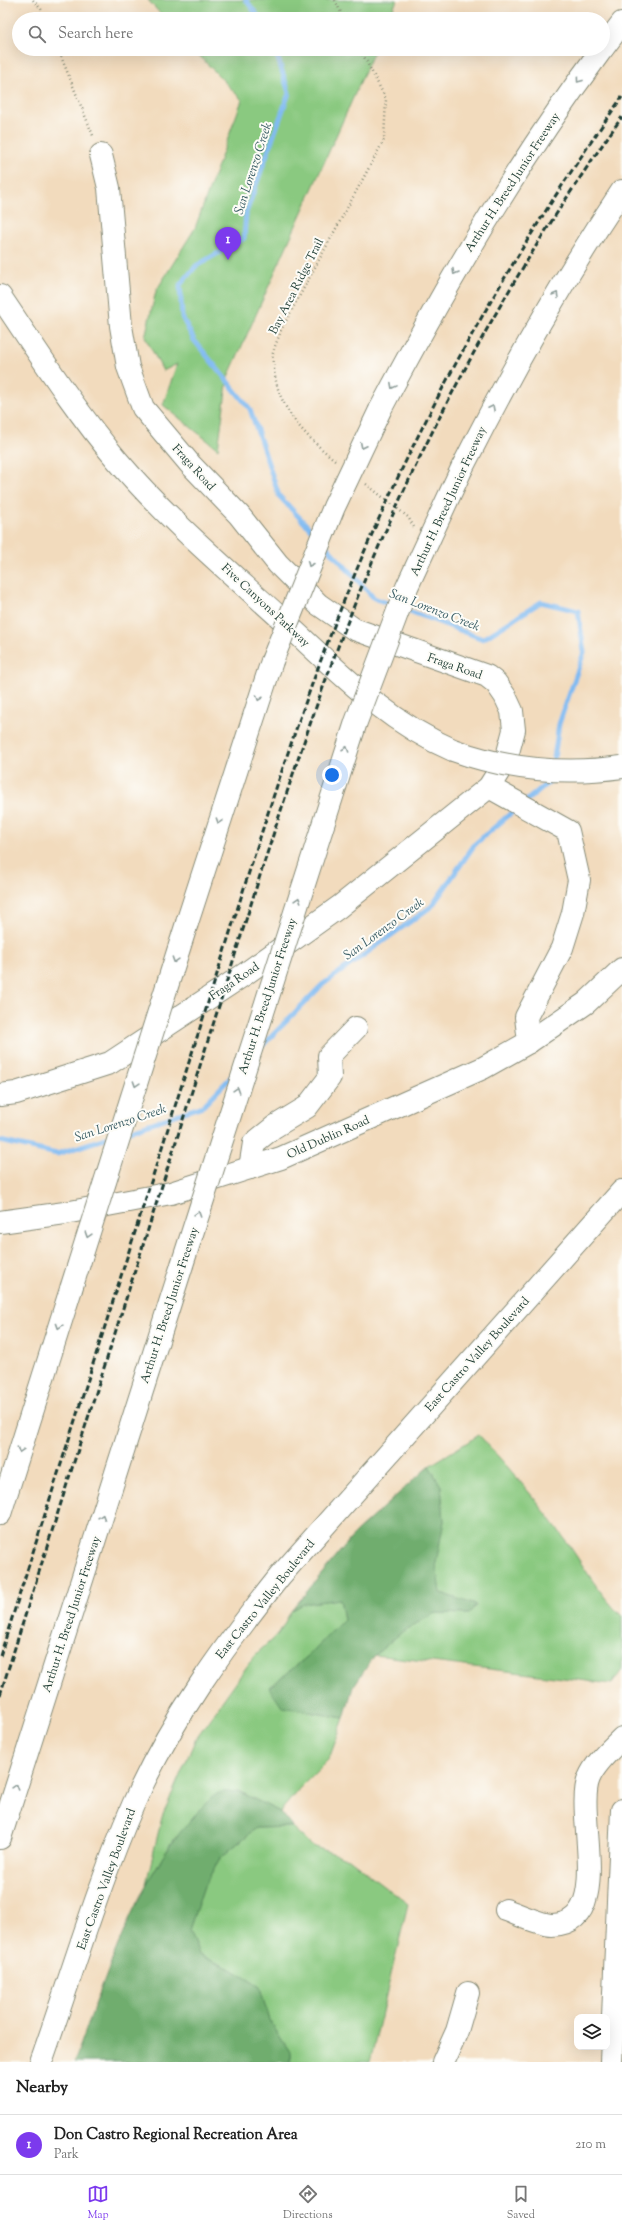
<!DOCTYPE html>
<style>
:root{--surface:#fff;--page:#f2f2f2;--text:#222;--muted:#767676;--line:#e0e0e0;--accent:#7c3aed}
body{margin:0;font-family:"Sorts Mill Goudy",serif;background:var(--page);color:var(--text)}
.controls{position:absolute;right:12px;bottom:12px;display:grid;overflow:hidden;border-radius:8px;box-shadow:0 4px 16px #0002}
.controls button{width:36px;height:36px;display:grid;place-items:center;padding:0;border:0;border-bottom:1px solid var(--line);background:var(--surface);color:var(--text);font:20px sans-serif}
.you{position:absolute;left:332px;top:775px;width:14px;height:14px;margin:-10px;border:3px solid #fff;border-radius:50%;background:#1a73e8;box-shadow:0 0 0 6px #1a73e833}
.badge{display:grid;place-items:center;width:26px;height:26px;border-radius:50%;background:var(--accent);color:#fff;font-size:13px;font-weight:700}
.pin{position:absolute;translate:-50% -33px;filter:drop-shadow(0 1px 2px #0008)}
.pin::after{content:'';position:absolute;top:21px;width:14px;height:12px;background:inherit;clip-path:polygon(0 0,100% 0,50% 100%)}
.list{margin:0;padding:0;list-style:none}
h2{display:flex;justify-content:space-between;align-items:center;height:52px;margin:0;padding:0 16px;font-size:17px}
h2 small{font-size:13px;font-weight:400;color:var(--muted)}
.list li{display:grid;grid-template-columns:26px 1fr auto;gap:12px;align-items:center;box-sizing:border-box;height:60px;padding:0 16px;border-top:1px solid var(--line)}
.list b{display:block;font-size:15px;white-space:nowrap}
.list p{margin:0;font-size:13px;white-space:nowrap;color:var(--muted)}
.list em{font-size:13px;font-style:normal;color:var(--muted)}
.icon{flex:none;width:22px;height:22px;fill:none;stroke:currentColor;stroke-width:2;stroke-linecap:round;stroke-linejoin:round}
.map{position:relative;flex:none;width:622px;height:2062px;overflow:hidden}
.search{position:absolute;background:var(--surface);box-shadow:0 4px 16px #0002;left:12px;right:12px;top:12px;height:44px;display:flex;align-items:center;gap:10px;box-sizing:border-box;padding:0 14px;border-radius:22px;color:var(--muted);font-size:15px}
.sheet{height:112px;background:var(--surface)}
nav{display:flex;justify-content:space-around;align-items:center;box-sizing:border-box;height:56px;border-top:1px solid var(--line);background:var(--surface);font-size:11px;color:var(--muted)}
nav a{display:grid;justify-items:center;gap:2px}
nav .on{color:var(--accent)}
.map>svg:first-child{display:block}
</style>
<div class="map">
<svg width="622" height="2062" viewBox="0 0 622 2062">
<rect width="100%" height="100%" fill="#fdfcf7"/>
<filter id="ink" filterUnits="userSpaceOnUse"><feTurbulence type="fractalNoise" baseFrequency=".025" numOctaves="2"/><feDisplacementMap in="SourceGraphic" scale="8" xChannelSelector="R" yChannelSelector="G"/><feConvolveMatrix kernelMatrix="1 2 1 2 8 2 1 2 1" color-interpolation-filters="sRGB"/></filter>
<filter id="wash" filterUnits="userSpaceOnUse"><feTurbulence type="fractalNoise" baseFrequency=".012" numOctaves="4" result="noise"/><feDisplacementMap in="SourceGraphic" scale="16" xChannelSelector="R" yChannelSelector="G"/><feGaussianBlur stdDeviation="0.9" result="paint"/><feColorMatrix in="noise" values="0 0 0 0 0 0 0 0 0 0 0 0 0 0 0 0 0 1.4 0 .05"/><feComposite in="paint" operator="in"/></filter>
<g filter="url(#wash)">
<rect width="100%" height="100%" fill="#f2dbbd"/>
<!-- green -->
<g fill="#8ac980" stroke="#54835a">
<polygon points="148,0 397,0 389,19 165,19"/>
<polygon points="193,49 375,49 228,377 218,449 163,405 177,364 163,371 145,337 156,291 195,228 242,100"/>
<path d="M479 1435C509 1468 538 1501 564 1538 583 1564 598 1594 622 1616V1670L612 1684 375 1655 403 1631 435 1613 469 1614 476 1605 440 1593 435 1563 444 1521 441 1486 429 1466Z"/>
<polygon points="340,1599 344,1620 308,1656 269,1688 308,1712 344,1718 329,1759 299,1789 280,1812 238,1791 175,1838 146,1884 162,1817 196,1738 255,1655 279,1633 291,1611 303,1604"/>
<polygon points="292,1827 312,1846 349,1859 408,1904 370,2062 290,2062 290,2052 269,2020 260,1987 233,1970 199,1955 189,1930 204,1886 220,1858 256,1828"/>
</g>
<!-- forest -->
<g fill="#6fad6e" stroke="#477551">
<polygon points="429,1466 441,1486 444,1521 436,1563 440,1593 476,1605 469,1614 435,1613 403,1631 375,1655 353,1687 344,1718 282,1707 269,1688 308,1656 344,1619 340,1599 303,1604 291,1611 356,1532"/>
<path d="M238 1791 280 1812 292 1827 256 1828 220 1858 204 1886 189 1930 199 1955 233 1970 260 1987 269 2020 290 2052V2062H74C106 1978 132 1886 193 1817 200 1810 208 1799 217 1794 222 1791 232 1792 238 1791Z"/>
</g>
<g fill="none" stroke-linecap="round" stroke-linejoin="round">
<!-- stream -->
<g stroke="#81bbf2" stroke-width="5">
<polyline points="246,0 260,19"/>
<polyline points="275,49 289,93 246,213 244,238 196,266 180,285 182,317 194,340 250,409 279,496 317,536"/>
<polyline points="325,545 374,598 395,606"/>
<polyline points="404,609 483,639 541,602 578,611 584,652 559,724 553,765"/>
<polyline points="526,801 551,780 552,775"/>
<polyline points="260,1048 322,985 432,906 475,844 516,809"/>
<polyline points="128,1131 203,1106 234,1074"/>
<polyline points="0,1141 57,1154 112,1136"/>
</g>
</g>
</g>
<g filter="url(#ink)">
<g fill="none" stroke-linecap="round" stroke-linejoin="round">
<defs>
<g id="minor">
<polyline points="489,787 568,831 579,880 573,913 562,948 526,1017 529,1042"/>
<polyline points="0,1095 16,1093 110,1063 245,974 339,907 489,787 506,760 514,730 512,711 505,696 496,683 487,676 354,629 318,604 278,564 239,515 190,464 143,408 128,367 121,326 109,188 101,155"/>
<polyline points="250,1168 254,1143 274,1127 307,1107 330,1077 329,1056 356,1028"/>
<polyline points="0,1222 65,1213 171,1193 281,1158 483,1068 529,1042 586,1003 622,969"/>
<path d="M506 1910C517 1914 541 1925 552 1925 616 1923 574 1813 589 1778 595 1763 611 1749 622 1738"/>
<polyline points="443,2062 457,2031 468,1993"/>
<polyline points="611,2062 622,1810"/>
</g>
<g id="major">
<path d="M0 296C38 352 74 409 117 460 168 520 230 572 288 625 339 672 387 722 453 750"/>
<path d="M41 2062C71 1977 97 1888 133 1805 170 1721 223 1648 280 1576L622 1191"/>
</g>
<g id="highway">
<polyline points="603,48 622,23"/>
<path d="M380 410C446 285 517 163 602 49"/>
<path d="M462 468C510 373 562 280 622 191"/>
<polyline points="187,923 272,661"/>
<polyline points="0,1514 71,1289"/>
<polyline points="0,1838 182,1265"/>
</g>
</defs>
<!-- minor casing -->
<use href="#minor" stroke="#888c78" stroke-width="24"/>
<!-- major casing -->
<use href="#major" stroke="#888c78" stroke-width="24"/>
<!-- highway casing -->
<use href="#highway" stroke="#888c78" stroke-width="24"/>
<!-- path -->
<g stroke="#888c78" stroke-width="2.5" stroke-dasharray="1 3" stroke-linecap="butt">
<polyline points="33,0 41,9 45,19"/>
<polyline points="335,0 344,19"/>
<polyline points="58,49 94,138"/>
<path d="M335 460C305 436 277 408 274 368 273 363 272 358 273 353 275 345 279 337 281 330L384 140 386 99 360 49"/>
<polyline points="366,484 408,517 414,527"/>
</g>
<!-- minor -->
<use href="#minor" stroke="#fff" stroke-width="22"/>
<!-- major -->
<use href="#major" stroke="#fff" stroke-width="22"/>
<!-- highway -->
<use href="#highway" stroke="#fff" stroke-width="22"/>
<!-- rail -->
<g stroke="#1f3d34" stroke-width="3" stroke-dasharray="6 3" stroke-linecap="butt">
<path d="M0 1656C63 1457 127 1258 190 1059 243 895 290 728 357 569 427 402 518 245 622 97"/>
<path d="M0 1695C68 1480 137 1265 205 1050 248 915 289 777 339 644 410 458 506 279 622 117"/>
</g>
<defs>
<path id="major-bridge" d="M453 750C508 770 564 775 622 767"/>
<g id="highway-bridge">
<polyline points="272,661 334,507 380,410"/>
<polyline points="182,1265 356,722 407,587 462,468"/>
<polyline points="71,1289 187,923"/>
</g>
</defs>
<!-- major-bridge casing -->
<use href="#major-bridge" stroke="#888c78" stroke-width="24" stroke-linecap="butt"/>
<!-- highway-bridge casing -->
<use href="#highway-bridge" stroke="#888c78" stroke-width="24" stroke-linecap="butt"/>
<!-- major-bridge -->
<use href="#major-bridge" stroke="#fff" stroke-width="22"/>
<!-- highway-bridge -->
<use href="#highway-bridge" stroke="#fff" stroke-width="22"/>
</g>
<!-- one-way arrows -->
<defs><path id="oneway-chevron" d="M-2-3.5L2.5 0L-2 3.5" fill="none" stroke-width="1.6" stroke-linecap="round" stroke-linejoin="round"/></defs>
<g stroke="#8f9e9a">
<use href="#oneway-chevron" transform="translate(579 80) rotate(126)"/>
<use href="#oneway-chevron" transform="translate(455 272) rotate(120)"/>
<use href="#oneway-chevron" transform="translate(556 295) rotate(-59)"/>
<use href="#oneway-chevron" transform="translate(393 386) rotate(118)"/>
<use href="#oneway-chevron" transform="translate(492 408) rotate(-63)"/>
<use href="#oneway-chevron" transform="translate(363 446) rotate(116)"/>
<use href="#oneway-chevron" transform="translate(310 564) rotate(113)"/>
<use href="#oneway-chevron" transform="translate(259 698) rotate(109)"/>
<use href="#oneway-chevron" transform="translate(346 749) rotate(-71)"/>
<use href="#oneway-chevron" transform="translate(219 821) rotate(108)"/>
<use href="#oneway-chevron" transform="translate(298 900) rotate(-72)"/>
<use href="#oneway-chevron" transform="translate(175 960) rotate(108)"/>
<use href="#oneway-chevron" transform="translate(136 1084) rotate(108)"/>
<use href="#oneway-chevron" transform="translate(237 1090) rotate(-72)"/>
<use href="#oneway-chevron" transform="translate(198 1214) rotate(-72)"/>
<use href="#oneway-chevron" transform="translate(88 1235) rotate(108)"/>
<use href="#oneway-chevron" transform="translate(59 1326) rotate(108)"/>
<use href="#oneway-chevron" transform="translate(20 1450) rotate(108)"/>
<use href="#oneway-chevron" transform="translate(102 1517) rotate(-72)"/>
<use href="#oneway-chevron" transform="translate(16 1787) rotate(-72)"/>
</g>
</g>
<g text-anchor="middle" stroke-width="4" stroke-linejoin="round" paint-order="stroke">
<!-- street labels -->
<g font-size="12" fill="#1f3d34" stroke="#fdfcf7">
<text transform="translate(512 182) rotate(-57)" y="4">Arthur H. Breed Junior Freeway</text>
<text transform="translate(296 286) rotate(-63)" y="4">Bay Area Ridge Trail</text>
<text transform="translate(194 467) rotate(48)" y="4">Fraga Road</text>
<text transform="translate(448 501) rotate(-65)" y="4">Arthur H. Breed Junior Freeway</text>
<text transform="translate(266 605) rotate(43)" y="4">Five Canyons Parkway</text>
<text transform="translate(455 666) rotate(19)" y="4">Fraga Road</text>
<text transform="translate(234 981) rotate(-34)" y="4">Fraga Road</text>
<text transform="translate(267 996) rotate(-72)" y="4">Arthur H. Breed Junior Freeway</text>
<text transform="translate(328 1137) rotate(-24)" y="4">Old Dublin Road</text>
<text transform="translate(169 1305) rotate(-72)" y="4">Arthur H. Breed Junior Freeway</text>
<text transform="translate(477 1354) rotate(-48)" y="4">East Castro Valley Boulevard</text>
<text transform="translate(265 1599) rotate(-51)" y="4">East Castro Valley Boulevard</text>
<text transform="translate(71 1614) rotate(-72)" y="4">Arthur H. Breed Junior Freeway</text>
<text transform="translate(106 1879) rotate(-70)" y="4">East Castro Valley Boulevard</text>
</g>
<!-- water labels -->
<g font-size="13" font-style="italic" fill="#385c64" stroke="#fdfcf7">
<text transform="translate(252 168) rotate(-72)" y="5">San Lorenzo Creek</text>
<text transform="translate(435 609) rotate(21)" y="5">San Lorenzo Creek</text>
<text transform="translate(383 928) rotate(-36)" y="5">San Lorenzo Creek</text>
<text transform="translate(120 1122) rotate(-18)" y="5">San Lorenzo Creek</text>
</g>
</g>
</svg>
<div class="controls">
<button><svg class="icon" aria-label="layers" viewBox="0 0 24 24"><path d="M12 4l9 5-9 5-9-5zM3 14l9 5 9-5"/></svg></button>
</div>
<div class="you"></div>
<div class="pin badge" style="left:228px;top:260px">1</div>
<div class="search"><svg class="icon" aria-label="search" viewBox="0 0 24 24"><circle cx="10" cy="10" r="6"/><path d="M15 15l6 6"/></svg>Search here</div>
</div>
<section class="sheet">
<h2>Nearby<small></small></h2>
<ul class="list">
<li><span class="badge">1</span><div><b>Don Castro Regional Recreation Area</b><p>Park</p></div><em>210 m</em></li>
</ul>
</section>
<nav>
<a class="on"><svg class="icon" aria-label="map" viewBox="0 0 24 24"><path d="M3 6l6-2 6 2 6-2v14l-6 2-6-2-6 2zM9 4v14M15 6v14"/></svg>Map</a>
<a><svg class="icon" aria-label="directions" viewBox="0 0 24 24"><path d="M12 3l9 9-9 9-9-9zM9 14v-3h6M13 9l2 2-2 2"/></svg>Directions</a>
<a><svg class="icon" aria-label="saved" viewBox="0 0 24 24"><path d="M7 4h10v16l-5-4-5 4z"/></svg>Saved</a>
</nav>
